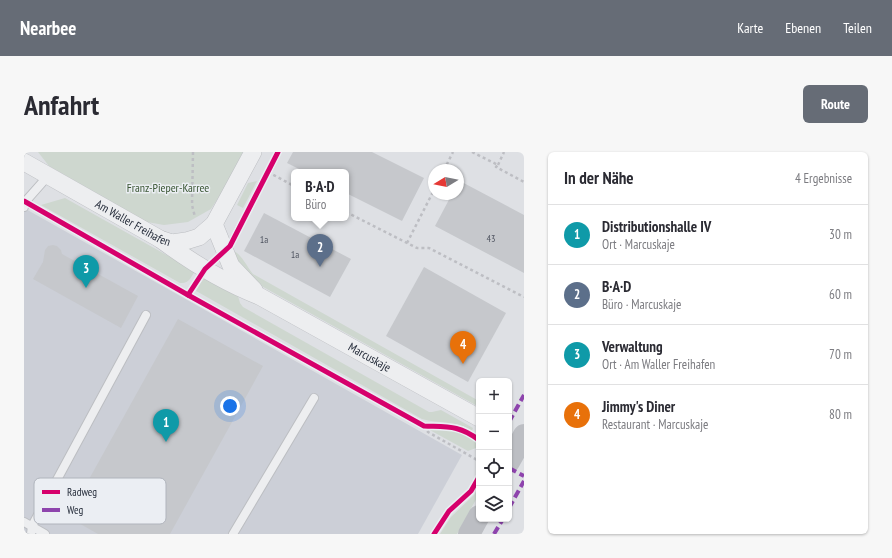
<!DOCTYPE html>
<html lang="de">
<meta charset="utf-8">
<style>
:root{--surface:#fff;--page:#f7f7f7;--text:#2b2b33;--muted:#7c7c81;--line:#e1e1e2;--accent:#666c76}
body{margin:0;font-family:"PT Sans Narrow",sans-serif;background:var(--page);color:var(--text)}
.controls{position:absolute;right:12px;bottom:12px;display:grid;overflow:hidden;border-radius:6px;box-shadow:0 1px 3px #0004}
.controls button{width:36px;height:36px;display:grid;place-items:center;padding:0;border:0;border-bottom:1px solid var(--line);background:var(--surface);color:var(--text);font:20px sans-serif}
.compass{position:absolute;left:404px;top:12px;width:36px;height:36px;border-radius:50%;background:var(--surface);box-shadow:0 1px 3px #0004;rotate:260deg}
.you{position:absolute;left:206px;top:254px;width:14px;height:14px;margin:-10px;border:3px solid #fff;border-radius:50%;background:#1a73e8;box-shadow:0 0 0 6px #1a73e833}
.badge{display:grid;place-items:center;width:26px;height:26px;border-radius:50%;background:var(--accent);color:#fff;font-size:13px;font-weight:700}
.pin{position:absolute;translate:-50% -33px;filter:drop-shadow(0 1px 2px #0008)}
.pin::after{content:'';position:absolute;top:21px;width:14px;height:12px;background:inherit;clip-path:polygon(0 0,100% 0,50% 100%)}
.popup{position:absolute;left:267px;top:17px;width:58px;height:52px;box-sizing:border-box;display:grid;place-content:center;border-radius:6px;background:var(--surface);filter:drop-shadow(0 1px 3px #0005);font-size:13px;white-space:nowrap;color:var(--muted)}
.popup b{font-size:15px;color:var(--text)}
.popup::after{content:'';position:absolute;left:50%;top:100%;margin-left:-8px;border:8px solid transparent;border-top-color:var(--surface)}
.list{margin:0;padding:0;list-style:none}
h2{display:flex;justify-content:space-between;align-items:center;height:52px;margin:0;padding:0 16px;font-size:17px}
h2 small{font-size:13px;font-weight:400;color:var(--muted)}
.list li{display:grid;grid-template-columns:26px 1fr auto;gap:12px;align-items:center;box-sizing:border-box;height:60px;padding:0 16px;border-top:1px solid var(--line)}
.list b{display:block;font-size:15px;white-space:nowrap}
.list p{margin:0;font-size:13px;white-space:nowrap;color:var(--muted)}
.list em{font-size:13px;font-style:normal;color:var(--muted)}
.icon{flex:none;width:22px;height:22px;fill:none;stroke:currentColor;stroke-width:2;stroke-linecap:round;stroke-linejoin:round}
.map{position:relative;flex:none;width:500px;height:382px;overflow:hidden;border-radius:6px}
header{display:flex;align-items:center;gap:24px;box-sizing:border-box;height:56px;padding:0 20px;background:var(--accent);color:#fff}
header strong{font-size:19px}
nav{display:flex;gap:22px;margin-inline-start:auto;font-size:14px}
.intro{display:flex;align-items:center;justify-content:space-between;box-sizing:border-box;height:96px;padding:0 24px}
h1{margin:0;font-size:28px}
.button{padding:10px 18px;border-radius:6px;background:var(--accent);color:#fff;font-size:14px;font-weight:700}
main{display:flex;gap:24px;padding:0 24px}
aside{flex:1;background:var(--surface);border-radius:6px;box-shadow:0 1px 3px #0004}
.map>svg:first-child{display:block}
</style>
<header>
<strong>Nearbee</strong>
<nav><a>Karte</a><a>Ebenen</a><a>Teilen</a></nav>
</header>
<div class="intro"><h1>Anfahrt</h1><a class="button">Route</a></div>
<main>
<div class="map">
<svg width="500" height="382" viewBox="0 0 500 382">
<rect width="100%" height="100%" fill="#dee0e4"/>
<!-- built -->
<polygon fill="#cccfd7" points="0,56 438,303 394,382 0,382"/>
<!-- green -->
<g fill="#ced7cf">
<polygon points="14,0 219,0 200,37 187,57 164,70 140,73 123,70 25,14"/>
<polygon points="233,29 219,56 213,53 224,31"/>
<path d="M41 46 171 119C167 125 165 132 156 131L17 53Z"/>
<path d="M210 99C218 103 223 115 229 122L455 249V255L232 131 218 118Z"/>
<path d="M180 124 214 144 216 151 219 155 405 260H408L417 258 449 276 448 279C433 268 414 272 398 267L174 140 172 139Z"/>
<path d="M405 276C424 277 439 279 455 292L452 296 444 299 404 277Z"/>
<polygon points="455,335 455,342 433,382 416,382 427,365 450,343"/>
</g>
<!-- building -->
<g fill="#c6c8cc">
<polygon points="269,0 348,0 400,26 378,69 322,41 322,20 281,20 263,11"/>
<polygon points="434,28 500,63 500,121 411,74 428,42 434,42"/>
<polygon points="240,61 327,107 306,145 220,99"/>
<polygon points="29,93 33,94 37,98 38,102 114,144 97,176 9,127 19,110 21,98 24,94"/>
<polygon points="400,115 482,161 444,230 362,184"/>
<polygon points="154,167 239,214 146,382 74,382 44,365"/>
</g>
<g fill="none" stroke-linecap="round" stroke-linejoin="round">
<defs>
<g id="lane">
<polyline points="0,55 1,50 24,24"/>
<polyline points="0,370 21,382"/>
<polyline points="7,382 8,374 122,163"/>
<polyline points="209,382 290,246"/>
</g>
<g id="street">
<path id="s1" d="M0 10 136 87 148 91 162 89 175 85 190 72 229 0"/>
<polyline points="190,72 207,114 230,138"/>
<path id="s2" d="M136 87C167 110 199 130 235 144L455 266"/>
</g>
</defs>
<!-- lane casing -->
<use href="#lane" stroke="#bcbec2" stroke-width="10"/>
<!-- street casing -->
<use href="#street" stroke="#bcbec2" stroke-width="18"/>
<!-- path -->
<g stroke="#bdbec3" stroke-width="2.5" stroke-dasharray="3 3" stroke-linecap="butt">
<polyline points="169,0 168,53 171,65"/>
<polyline points="448,0 474,13 472,15 500,30"/>
<polyline points="474,13 480,0"/>
<polyline points="420,18 429,0"/>
<polyline points="244,20 270,34"/>
<polyline points="322,60 393,96 405,96 500,145"/>
<polyline points="383,91 410,38"/>
<polyline points="400,274 404,280 455,309"/>
</g>
<!-- lane -->
<use href="#lane" stroke="#edeef0" stroke-width="8"/>
<!-- street -->
<use href="#street" stroke="#edeef0" stroke-width="17"/>
<!-- secondary -->
<g stroke="#bcbec3" stroke-width="22">
<polyline points="485,310 500,283"/>
<polyline points="445,382 455,364"/>
</g>
<!-- quiet -->
<g stroke="#8e44ad" stroke-width="4" stroke-dasharray="8 4" stroke-linecap="butt">
<polyline points="485,270 500,243"/>
<polyline points="485,316 500,324"/>
<polyline points="485,356 500,329"/>
<polyline points="470,382 479,367"/>
</g>
<defs>
<g id="cycleway">
<path d="M0 49 164 143 400 274C424 275 435 273 455 288"/>
<polyline points="164,143 181,117 206,94 254,0"/>
<polyline points="410,382 425,359 447,339 455,325"/>
</g>
</defs>
<!-- cycleway casing -->
<use href="#cycleway" stroke="#ebeef3" stroke-width="8"/>
<!-- cycleway -->
<use href="#cycleway" stroke="#d6006c" stroke-width="5"/>
</g>
<g text-anchor="middle" stroke-width="3" stroke-linejoin="round" paint-order="stroke">
<!-- number labels -->
<g font-size="10" fill="#4f5460">
<text x="467" y="90">43</text>
<text x="240" y="91">1a</text>
<text x="271" y="106">1a</text>
</g>
<!-- park labels -->
<g font-size="12" fill="#3a5634" stroke="#ebeef3">
<text x="144" y="40">Franz-Pieper-Karree</text>
</g>
<!-- street labels -->
<g font-size="12" fill="#262d3b" stroke="#ebeef3">
<text dy="4" stroke="none"><textPath href="#s1" startOffset="125">Am Waller Freihafen</textPath></text>
<text dy="4" stroke="none"><textPath href="#s2" startOffset="241">Marcuskaje</textPath></text>
</g>
</g>
<!-- legend -->
<rect x="10" y="326" width="132" height="46" rx="6" fill="#ebeef3" stroke="#b0b4bc" stroke-width="1"/>
<rect x="18" y="338" width="18" height="4" fill="#d6006c"/>
<rect x="18" y="356" width="18" height="4" fill="#8e44ad"/>
<g font-size="11" fill="#262d3b">
<text x="43" y="344">Radweg</text>
<text x="43" y="362">Weg</text>
</g>
</svg>
<div class="controls">
<button>+</button>
<button>−</button>
<button><svg class="icon" aria-label="locate" viewBox="0 0 24 24"><circle cx="12" cy="12" r="6"/><path d="M12 2v4M12 18v4M2 12h4M18 12h4"/></svg></button>
<button><svg class="icon" aria-label="layers" viewBox="0 0 24 24"><path d="M12 4l9 5-9 5-9-5zM3 14l9 5 9-5"/></svg></button>
</div>
<svg class="compass" viewBox="-18 -18 36 36"><path d="M0-13l5 13h-10z" fill="#e53935"/><path d="M0 13l5-13h-10z" fill="#7c7c81"/></svg>
<div class="you"></div>
<div class="pin badge" style="left:142px;top:290px;background:#0f9aa8">1</div>
<div class="pin badge" style="left:296px;top:115px;background:#5c6f8a">2</div>
<div class="popup"><b>B·A·D</b>Büro</div>
<div class="pin badge" style="left:62px;top:136px;background:#0f9aa8">3</div>
<div class="pin badge" style="left:439px;top:212px;background:#e8710a">4</div>
</div>
<aside>
<h2>In der Nähe<small>4 Ergebnisse</small></h2>
<ul class="list">
<li><span class="badge" style="background:#0f9aa8">1</span><div><b>Distributionshalle IV</b><p>Ort · Marcuskaje</p></div><em>30 m</em></li>
<li><span class="badge" style="background:#5c6f8a">2</span><div><b>B·A·D</b><p>Büro · Marcuskaje</p></div><em>60 m</em></li>
<li><span class="badge" style="background:#0f9aa8">3</span><div><b>Verwaltung</b><p>Ort · Am Waller Freihafen</p></div><em>70 m</em></li>
<li><span class="badge" style="background:#e8710a">4</span><div><b>Jimmy's Diner</b><p>Restaurant · Marcuskaje</p></div><em>80 m</em></li>
</ul>
</aside>
</main>
